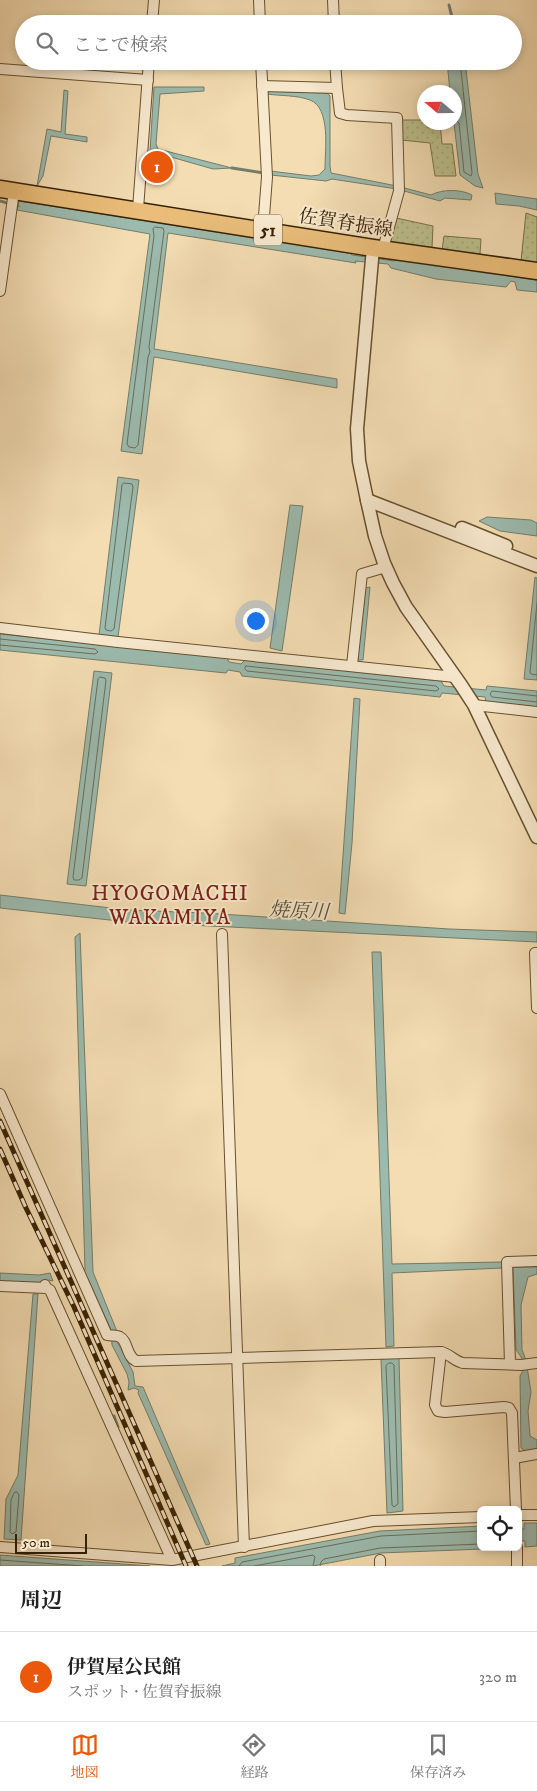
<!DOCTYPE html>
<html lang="ja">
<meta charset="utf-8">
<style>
:root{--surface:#fff;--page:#f2f2f2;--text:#222;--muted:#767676;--line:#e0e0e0;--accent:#ea580c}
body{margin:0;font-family:"IM FELL DW Pica","Noto Serif JP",serif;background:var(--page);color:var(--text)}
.controls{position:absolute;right:15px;bottom:15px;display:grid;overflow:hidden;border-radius:8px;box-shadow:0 2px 8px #0003}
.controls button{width:45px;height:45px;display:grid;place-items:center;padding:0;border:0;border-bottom:1px solid var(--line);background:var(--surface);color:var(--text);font:25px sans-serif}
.compass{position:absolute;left:417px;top:85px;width:45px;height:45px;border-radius:50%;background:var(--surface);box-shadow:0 2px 8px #0003;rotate:290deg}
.scale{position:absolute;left:15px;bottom:12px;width:72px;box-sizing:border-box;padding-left:5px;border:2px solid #372103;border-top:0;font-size:14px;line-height:18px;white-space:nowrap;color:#372103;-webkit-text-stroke:4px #f8e9ce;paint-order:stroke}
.you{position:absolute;left:255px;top:620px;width:18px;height:18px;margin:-12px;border:4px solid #fff;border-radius:50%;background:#1a73e8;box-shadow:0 0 0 8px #1a73e833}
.badge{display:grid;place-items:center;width:32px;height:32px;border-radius:50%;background:var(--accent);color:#fff;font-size:16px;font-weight:700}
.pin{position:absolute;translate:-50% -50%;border:2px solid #fff;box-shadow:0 1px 5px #0006}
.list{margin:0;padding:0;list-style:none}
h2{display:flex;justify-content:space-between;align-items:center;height:65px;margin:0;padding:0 20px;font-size:21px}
h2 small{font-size:16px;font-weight:400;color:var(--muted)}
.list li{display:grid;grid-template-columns:32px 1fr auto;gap:15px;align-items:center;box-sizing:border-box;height:90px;padding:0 20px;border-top:1px solid var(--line)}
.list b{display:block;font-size:19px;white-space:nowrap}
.list p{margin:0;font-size:16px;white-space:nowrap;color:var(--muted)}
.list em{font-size:16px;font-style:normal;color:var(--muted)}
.icon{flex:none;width:28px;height:28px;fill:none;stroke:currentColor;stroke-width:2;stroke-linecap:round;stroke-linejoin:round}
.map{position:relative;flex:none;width:537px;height:1566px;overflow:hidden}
.search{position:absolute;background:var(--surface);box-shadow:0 2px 8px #0003;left:15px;right:15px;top:15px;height:55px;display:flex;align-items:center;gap:12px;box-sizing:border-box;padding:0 18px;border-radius:28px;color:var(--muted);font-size:19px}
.sheet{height:155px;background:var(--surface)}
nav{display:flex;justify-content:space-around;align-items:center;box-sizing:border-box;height:70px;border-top:1px solid var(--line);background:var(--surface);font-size:14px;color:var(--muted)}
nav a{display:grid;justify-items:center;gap:2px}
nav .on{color:var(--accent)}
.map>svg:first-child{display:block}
</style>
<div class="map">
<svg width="537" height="1566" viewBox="0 0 537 1566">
<defs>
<pattern id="grass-dots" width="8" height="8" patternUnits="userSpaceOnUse" patternTransform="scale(1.25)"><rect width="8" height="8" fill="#bcc08c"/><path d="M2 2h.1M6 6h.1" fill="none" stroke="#a2a577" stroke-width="1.8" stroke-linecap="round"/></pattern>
</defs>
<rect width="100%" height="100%" fill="#f4ddb3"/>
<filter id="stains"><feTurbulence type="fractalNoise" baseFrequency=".004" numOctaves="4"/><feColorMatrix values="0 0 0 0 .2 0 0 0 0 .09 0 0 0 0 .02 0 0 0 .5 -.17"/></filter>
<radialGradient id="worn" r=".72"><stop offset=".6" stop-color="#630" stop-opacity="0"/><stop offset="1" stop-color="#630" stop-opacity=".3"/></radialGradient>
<!-- grass -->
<g fill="url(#grass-dots)" stroke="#7a7048">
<polygon points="402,120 424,120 424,122 440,123 442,144 452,144 456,176 435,176 430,143 402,140"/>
<polygon points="526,213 537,217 537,263 521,261"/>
<polygon points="396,218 433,226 432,248 390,242"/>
<polygon points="444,236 481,239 480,254 442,250"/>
</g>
<!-- water -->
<g fill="#9cbbaf" stroke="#747d6a">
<polygon points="447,61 465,61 478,174 483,188 475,186 460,175 454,123 454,92 450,92"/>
<polygon points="154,87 204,87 204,91 160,94 156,144 158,149 232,168 213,169 150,151"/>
<polygon points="64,90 68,91 65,134 87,137 87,142 51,136 43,176 37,186 47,129 61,132"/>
<path d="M266 91 327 93 330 96V166L331 173 397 186 431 195C442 189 461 189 472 195L471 200 445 198 440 201 397 189 332 179 326 181 271 175 270 171 311 176 319 175 325 169C325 150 331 108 310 100 297 95 280 96 267 94Z"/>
<polygon points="495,193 537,199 537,210 519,206 496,204"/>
<polygon points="19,201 350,253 352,255 394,261 396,259 537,280 537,292 517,290 515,282 511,281 506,287 436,279 391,268 388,264 355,261 356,263 168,233 154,349 337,379 337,388 154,357 142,454 121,451 150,234 17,210"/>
<polygon points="118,477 139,480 118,637 99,635"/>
<polygon points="290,505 303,506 282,651 270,648"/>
<polygon points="487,517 531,520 537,523 537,536 500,531 479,521"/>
<polygon points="535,577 537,578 537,680 524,679"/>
<polygon points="370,587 363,660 357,660 365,588"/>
<polygon points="0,634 227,658 229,662 241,664 245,660 441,681 444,686 486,690 487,686 537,691 537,707 486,702 485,697 442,693 440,697 242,676 240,672 228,670 226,673 0,650"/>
<polygon points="94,671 112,673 86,886 67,884"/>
<polygon points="354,698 360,699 352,843 345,914 339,913"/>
<polygon points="0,895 128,910 205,913 449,929 537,932 537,942 128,922 0,908"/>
<polygon points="80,933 93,1272 116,1329 118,1343 133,1372 135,1386 143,1387 210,1544 206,1545 138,1393 139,1390 134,1388 128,1390 129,1382 127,1374 112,1345 111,1330 87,1277 76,1278 73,1272 85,1270 75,937"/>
<polygon points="372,952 381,952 392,1264 502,1262 502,1268 392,1273 394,1346 386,1347"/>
<path d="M513 1267H537V1274L528 1277 521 1305 522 1350 526 1360 531 1392 528 1411 530 1436 537 1440V1450L527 1452 521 1448 520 1376C527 1365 523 1359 516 1350Z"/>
<polygon points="0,1273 39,1275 50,1273 53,1281 48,1280 41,1283 0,1282"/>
<polygon points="33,1294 38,1294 21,1540 4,1539 6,1499 18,1475"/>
<polygon points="390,1358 399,1358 403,1511 387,1513 381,1359"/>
<polygon points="524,1523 537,1523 537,1546 525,1547 525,1541 518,1541 518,1529 524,1529"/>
<polygon points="481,1526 481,1547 508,1548 381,1553 313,1566 222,1566 235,1563 235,1558 380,1531"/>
<polygon points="0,1555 150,1566 0,1566"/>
</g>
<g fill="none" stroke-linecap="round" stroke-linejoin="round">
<!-- shore -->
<g stroke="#6a6e59" stroke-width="1">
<polyline points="454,118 459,123 464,172 471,176 472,173 460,61"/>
<polygon points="155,227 163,228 164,231 149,347 150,352 148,357 138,445 135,448 129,447 127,444 154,236 153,229"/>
<polygon points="124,483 132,484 133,487 114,629 111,631 106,630 105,628 122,485"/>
<polyline points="537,603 530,672 531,674 537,675"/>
<polyline points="0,639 95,649 98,652 95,654 0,645"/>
<polygon points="246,666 436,686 439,689 436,691 247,671 245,669"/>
<polygon points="100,677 105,678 106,680 82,878 79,880 74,880 73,877 98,679"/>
<polyline points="537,696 492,691 490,694 492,697 537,702"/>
<polygon points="389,1363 392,1363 394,1365 398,1504 394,1507 392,1505 386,1366"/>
<polygon points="17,1492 19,1495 16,1532 12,1534 10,1532 11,1500 14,1493"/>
<polyline points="0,1560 83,1566"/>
<polyline points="239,1566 242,1562 381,1536 481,1531"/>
<polyline points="254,1566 313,1555 315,1557 313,1566"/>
<polyline points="320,1566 321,1562 324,1559 380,1548 481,1544"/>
</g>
<!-- stream -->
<g stroke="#747d6a" stroke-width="3">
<polyline points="449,5 452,17"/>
<polyline points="232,168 264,173"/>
<polyline points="0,201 18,206"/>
<polyline points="114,1416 118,1427"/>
</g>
<defs>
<g id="minor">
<polyline points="259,0 260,24"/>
<polyline points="333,0 334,24"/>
<polyline points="152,24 154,0"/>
<polyline points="261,61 267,177 263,229"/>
<polyline points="335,61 337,88 340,113 347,115 397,118 399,191 383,249"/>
<polyline points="0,69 148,80"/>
<polyline points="262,86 337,88"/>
<polyline points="138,209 149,61"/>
<polyline points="0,291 14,191"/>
<polyline points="0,628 118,642 455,677"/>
<polyline points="352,665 362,574 386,567"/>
<polyline points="474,705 537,712"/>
<polyline points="222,934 244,1547"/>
<polyline points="537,953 535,953 537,1008"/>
<path d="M0 1094 107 1335C111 1336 117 1335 120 1337 128 1341 126 1356 136 1361L441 1352"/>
<polyline points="45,1285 46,1288 50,1290 172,1560"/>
<polyline points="0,1286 46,1288"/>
<polyline points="510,1364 507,1262 537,1261"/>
<polyline points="514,1458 537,1454"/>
<path d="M516 1510 512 1413 509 1408 504 1407 445 1412 438 1411 435 1405 441 1352C450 1354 454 1361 463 1363L521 1365 537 1363"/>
<polyline points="518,1515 537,1515"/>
<polyline points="0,1547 172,1560 373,1521 481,1517"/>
<polyline points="380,1566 380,1560"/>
<polyline points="517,1566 517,1547"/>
</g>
<g id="tertiary">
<polyline points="373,248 357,429 359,461 367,500 375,536 384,563 393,583 406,607 461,685 474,705 537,837"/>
<polyline points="367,500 537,566"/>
<polyline points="462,528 506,546"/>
</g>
<polyline id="primary" points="0,189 373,248 537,271"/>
</defs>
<!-- minor casing -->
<use href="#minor" stroke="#66502f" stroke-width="12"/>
<!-- tertiary casing -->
<use href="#tertiary" stroke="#66502f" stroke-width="15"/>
<!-- primary casing -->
<use href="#primary" stroke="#372103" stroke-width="19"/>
<!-- minor -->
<use href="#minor" stroke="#f8e9ce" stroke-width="10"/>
<!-- tertiary -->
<use href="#tertiary" stroke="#f8e9ce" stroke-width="12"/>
<!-- primary -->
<use href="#primary" stroke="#eabe7a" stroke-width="16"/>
<defs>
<g id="rail">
<polyline points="0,1121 197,1566"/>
<polyline points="0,1149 26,1208 74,1307 186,1566"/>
</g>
</defs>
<!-- rail casing -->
<use href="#rail" stroke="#372103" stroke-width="5"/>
<!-- rail -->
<use href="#rail" stroke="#f8e9ce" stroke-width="3" stroke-dasharray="9" stroke-linecap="butt"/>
</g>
<g text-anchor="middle" stroke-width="4" stroke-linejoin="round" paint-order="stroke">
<!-- shield labels -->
<rect fill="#f8e9ce" stroke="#715d40" stroke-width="1" x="254" y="214.5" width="28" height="31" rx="4"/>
<g font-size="18" font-weight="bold" fill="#372103">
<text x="268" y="236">51</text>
</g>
<!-- street labels -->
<g font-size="19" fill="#372103" stroke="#f8e9ce">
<text transform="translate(346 222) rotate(9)" y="7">佐賀脊振線</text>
</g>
<!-- water labels -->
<g font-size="20" font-style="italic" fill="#554f37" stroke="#f8e9ce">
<text transform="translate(299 910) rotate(3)" y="7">焼原川</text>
</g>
<!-- quarter labels -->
<g font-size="21" letter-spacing="1" fill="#7a1f14" stroke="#f8e9ce">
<text x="170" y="900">HYOGOMACHI<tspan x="170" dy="24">WAKAMIYA</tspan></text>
</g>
</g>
<rect width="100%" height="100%" filter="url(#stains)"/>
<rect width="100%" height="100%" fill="url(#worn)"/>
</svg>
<div class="controls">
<button><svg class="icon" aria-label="locate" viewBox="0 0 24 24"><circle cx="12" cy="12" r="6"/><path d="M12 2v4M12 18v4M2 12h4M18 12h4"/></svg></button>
</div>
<svg class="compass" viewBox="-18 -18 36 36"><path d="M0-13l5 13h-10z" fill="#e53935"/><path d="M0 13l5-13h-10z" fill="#767676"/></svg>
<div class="scale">50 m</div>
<div class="you"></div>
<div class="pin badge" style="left:157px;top:167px">1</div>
<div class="search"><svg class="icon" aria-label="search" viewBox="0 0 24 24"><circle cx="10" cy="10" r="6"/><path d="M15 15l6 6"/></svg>ここで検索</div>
</div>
<section class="sheet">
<h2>周辺<small></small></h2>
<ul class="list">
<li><span class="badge">1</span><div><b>伊賀屋公民館</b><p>スポット · 佐賀脊振線</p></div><em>320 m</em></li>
</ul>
</section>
<nav>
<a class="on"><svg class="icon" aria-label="map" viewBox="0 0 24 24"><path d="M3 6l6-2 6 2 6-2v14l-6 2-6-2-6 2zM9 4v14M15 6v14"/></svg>地図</a>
<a><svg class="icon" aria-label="directions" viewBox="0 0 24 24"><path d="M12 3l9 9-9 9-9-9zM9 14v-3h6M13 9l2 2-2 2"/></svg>経路</a>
<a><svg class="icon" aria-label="saved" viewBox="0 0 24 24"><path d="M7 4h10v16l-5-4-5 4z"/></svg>保存済み</a>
</nav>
